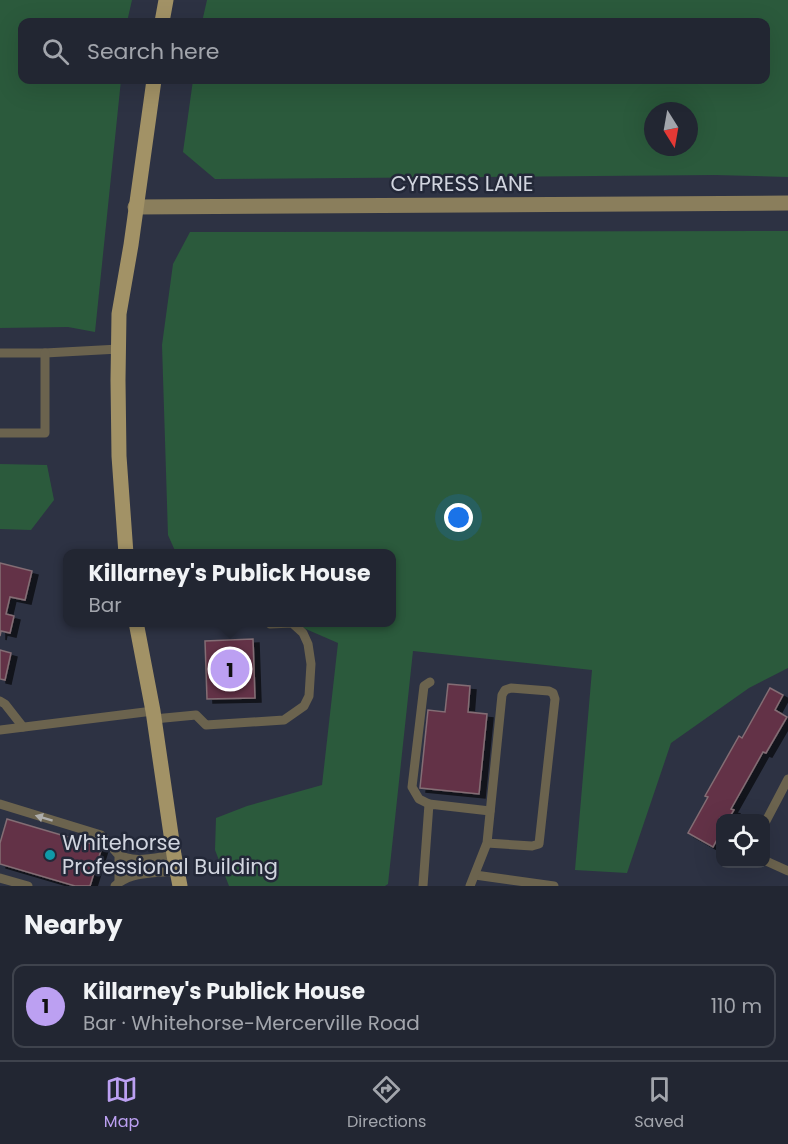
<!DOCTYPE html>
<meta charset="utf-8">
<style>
:root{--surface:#222632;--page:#2a2e3a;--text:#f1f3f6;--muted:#a2a5ac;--line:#3f434d;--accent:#bca0f2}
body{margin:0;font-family:Poppins,sans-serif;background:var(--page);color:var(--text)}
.controls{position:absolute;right:18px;bottom:18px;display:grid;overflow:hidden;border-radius:12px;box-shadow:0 6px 24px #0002}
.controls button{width:54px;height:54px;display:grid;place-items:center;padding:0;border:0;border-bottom:2px solid var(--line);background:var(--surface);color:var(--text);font:30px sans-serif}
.compass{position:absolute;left:644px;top:102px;width:54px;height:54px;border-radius:50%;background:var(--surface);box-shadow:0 6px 24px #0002;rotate:169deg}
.you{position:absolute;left:459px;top:518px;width:21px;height:21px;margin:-15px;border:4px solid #fff;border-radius:50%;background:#1a73e8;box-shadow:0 0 0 9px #1a73e833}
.badge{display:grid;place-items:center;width:39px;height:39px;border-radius:50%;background:var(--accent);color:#111;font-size:20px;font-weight:700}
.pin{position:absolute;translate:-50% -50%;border:3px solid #fff;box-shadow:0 2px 6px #0006}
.popup{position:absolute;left:63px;top:549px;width:333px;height:78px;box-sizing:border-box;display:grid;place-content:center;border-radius:12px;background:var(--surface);filter:drop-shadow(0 2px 4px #0005);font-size:20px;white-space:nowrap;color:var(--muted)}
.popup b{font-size:22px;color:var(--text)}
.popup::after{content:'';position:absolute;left:50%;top:100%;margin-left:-12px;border:12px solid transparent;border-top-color:var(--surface)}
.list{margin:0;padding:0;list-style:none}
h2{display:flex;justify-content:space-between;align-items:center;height:78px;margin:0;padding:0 24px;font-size:26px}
h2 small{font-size:20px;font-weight:400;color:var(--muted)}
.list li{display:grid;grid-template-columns:39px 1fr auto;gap:18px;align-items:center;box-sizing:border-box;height:84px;margin:0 12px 12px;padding:0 12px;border:2px solid var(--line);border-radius:12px}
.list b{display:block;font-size:22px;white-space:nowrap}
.list p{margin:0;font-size:20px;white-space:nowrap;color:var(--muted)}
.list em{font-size:20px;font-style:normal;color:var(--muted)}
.icon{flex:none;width:33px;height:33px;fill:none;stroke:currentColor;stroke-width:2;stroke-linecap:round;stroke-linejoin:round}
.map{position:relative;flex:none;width:788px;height:886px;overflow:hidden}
.search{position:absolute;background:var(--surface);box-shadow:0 6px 24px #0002;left:18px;right:18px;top:18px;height:66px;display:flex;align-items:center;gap:15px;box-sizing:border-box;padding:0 21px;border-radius:12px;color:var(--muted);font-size:22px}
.sheet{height:174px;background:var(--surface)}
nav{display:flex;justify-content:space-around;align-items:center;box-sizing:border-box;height:84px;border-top:2px solid var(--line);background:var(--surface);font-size:16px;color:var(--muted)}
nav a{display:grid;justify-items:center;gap:3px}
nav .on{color:var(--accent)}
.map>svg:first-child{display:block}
</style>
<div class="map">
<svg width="788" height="886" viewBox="0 0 788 886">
<defs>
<filter id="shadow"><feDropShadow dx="6" dy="4" stdDeviation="0" flood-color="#0009"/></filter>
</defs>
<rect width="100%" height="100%" fill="#2d3243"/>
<!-- green -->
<g fill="#2b5a3c" fill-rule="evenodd">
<polygon points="0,0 132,0 127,22 22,22 22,80 121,80 95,332 68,327 0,328"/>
<path d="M207 0H788V177L715 175 215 179 183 152 193 80H766V22H202ZM653 111H689V147H653Z"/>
<polygon points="788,231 788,668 749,688 671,743 627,873 575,870 592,670 413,651 388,884 385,886 229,886 215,850 216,818 247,806 322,785 338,643 292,623 392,622 392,554 176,553 168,535 162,345 173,264 190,232"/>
<polygon points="0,464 47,465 54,500 31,530 0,529"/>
</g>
<!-- building -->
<g fill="#643347" stroke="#836d74" stroke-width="1.5" filter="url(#shadow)">
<polygon points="0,563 32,571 25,600 10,597 6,614 14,616 10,633 1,631 0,636"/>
<polygon points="253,639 255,698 207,699 205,641"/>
<polygon points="0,650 11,653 5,680 0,679"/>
<polygon points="448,684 470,686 468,712 487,714 479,794 420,788 428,710 445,712"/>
<polygon points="770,688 783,695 775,710 787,717 766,753 763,752 731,809 734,810 729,818 720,818 720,834 713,847 688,833 708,797 705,796 739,736 742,738"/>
<polygon points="7,819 102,847 90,886 75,886 0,864 0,843"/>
</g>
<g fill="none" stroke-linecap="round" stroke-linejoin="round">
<!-- lane -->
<g stroke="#6b634e" stroke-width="9">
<polyline points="0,353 45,353 119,349"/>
<polyline points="0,433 45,433 45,353"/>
<polyline points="0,701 5,704 23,727"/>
<polyline points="154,719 196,715 206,725 284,720 304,706 309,696 311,664 308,644 303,633 292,623 270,624"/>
<polyline points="0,730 153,711"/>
<path d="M0 804 101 835C109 841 111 847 117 853 132 865 157 857 174 855"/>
<polyline points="429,804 419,799 412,787 424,686 430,682"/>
<polyline points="766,821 788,779"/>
<polyline points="766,861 788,871"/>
<polyline points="475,875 554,886"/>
<polyline points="0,878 28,886"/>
<polyline points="119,882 119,855"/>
<path d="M115 886C130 871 157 873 177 871"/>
<polyline points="423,886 429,804 490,811"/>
<polyline points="470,886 487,843 502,695 505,690 511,688 549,691 553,693 555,699 539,844 532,846 487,843"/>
</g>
<!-- secondary -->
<polyline stroke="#8a7e5c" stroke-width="15" points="135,207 788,203"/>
<!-- primary -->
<g stroke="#a29266" stroke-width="15">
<polyline points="162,22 166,0"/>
<polyline points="126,554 119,456 118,380 119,314 131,245 154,80"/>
<polyline points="136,622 153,711 174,855 180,886"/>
</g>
</g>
<!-- one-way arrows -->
<defs><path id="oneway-solid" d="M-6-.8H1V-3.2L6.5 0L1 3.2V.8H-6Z" transform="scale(1.5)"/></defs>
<use fill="#adadac" href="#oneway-solid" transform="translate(44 818) rotate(-163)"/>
<!-- markers -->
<circle fill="#0f9aa8" stroke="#232838" stroke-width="2" cx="50" cy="855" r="6"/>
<g text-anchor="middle" stroke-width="5" stroke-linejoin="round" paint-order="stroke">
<!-- street labels -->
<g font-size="21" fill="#d1d5df" stroke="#232838">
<text x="462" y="191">CYPRESS LANE</text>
</g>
<!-- poi labels -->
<g font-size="21" fill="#d1d5df" stroke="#232838" text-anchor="start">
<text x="62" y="850">Whitehorse<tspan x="62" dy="24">Professional Building</tspan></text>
</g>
</g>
</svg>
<div class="controls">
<button><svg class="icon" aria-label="locate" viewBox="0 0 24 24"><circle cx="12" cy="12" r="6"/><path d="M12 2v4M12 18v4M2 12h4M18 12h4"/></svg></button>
</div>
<svg class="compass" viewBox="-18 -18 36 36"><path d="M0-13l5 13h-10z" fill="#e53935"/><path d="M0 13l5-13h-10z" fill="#a2a5ac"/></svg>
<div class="you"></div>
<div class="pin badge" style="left:230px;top:669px">1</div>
<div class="popup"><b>Killarney's Publick House</b>Bar</div>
<div class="search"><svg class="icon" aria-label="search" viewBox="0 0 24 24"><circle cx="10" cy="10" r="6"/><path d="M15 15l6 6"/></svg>Search here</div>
</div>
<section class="sheet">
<h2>Nearby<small></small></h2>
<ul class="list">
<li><span class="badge">1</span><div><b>Killarney's Publick House</b><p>Bar · Whitehorse-Mercerville Road</p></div><em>110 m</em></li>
</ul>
</section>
<nav>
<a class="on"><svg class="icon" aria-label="map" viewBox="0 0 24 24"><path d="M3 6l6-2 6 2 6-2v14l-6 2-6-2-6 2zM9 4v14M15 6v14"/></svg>Map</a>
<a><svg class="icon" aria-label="directions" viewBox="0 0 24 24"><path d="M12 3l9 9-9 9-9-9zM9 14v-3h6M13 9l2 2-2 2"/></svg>Directions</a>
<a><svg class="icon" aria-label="saved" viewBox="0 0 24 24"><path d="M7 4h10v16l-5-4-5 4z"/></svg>Saved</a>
</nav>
